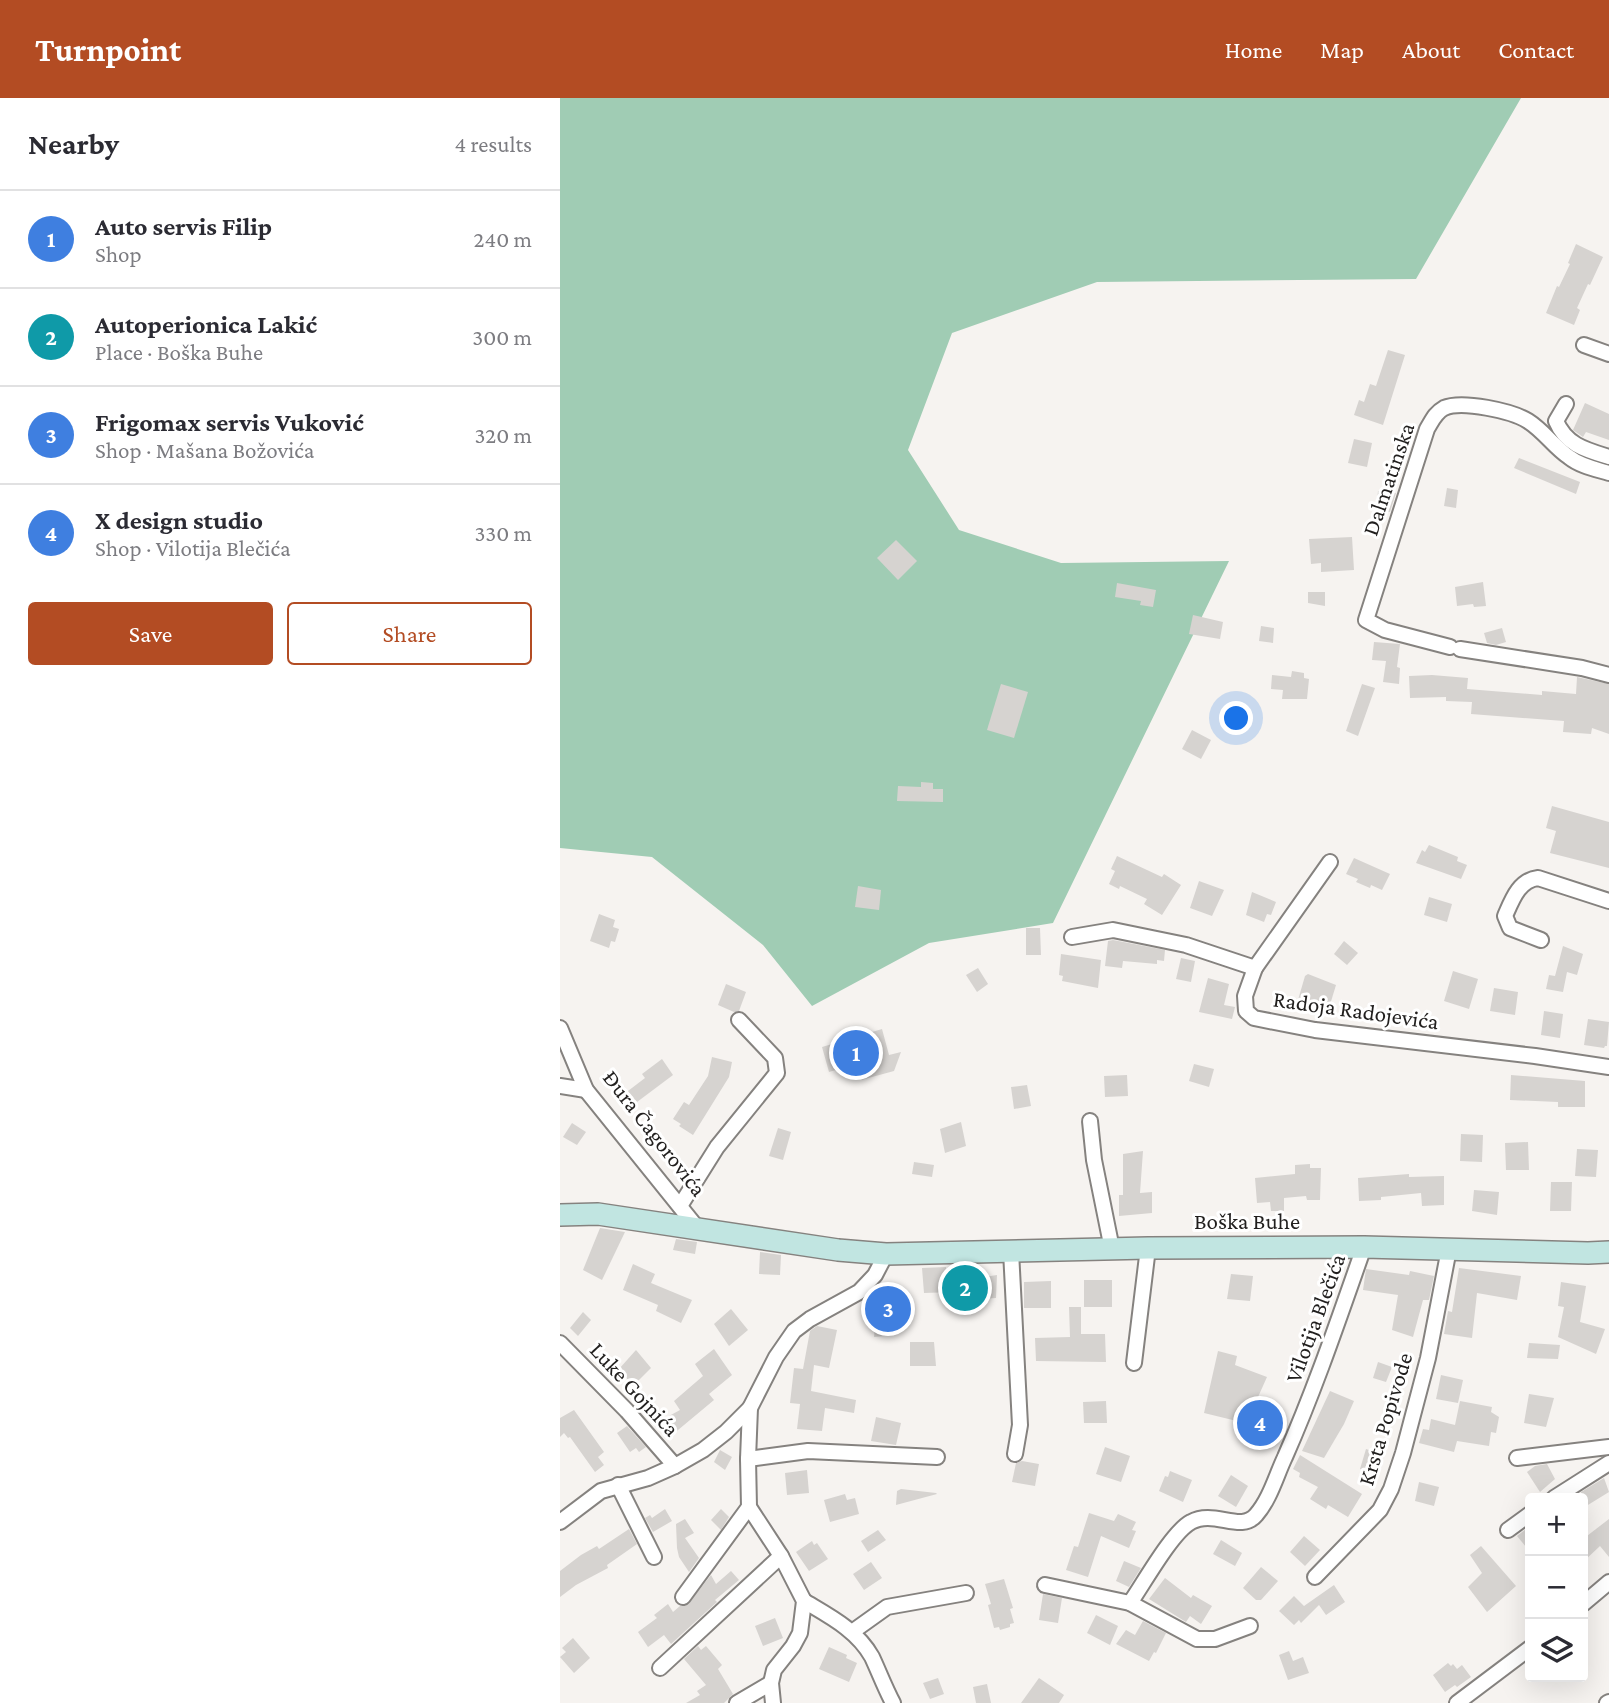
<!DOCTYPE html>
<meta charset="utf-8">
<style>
:root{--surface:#fff;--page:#f2f2f3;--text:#2b2b33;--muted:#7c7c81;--line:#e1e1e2;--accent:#b34c23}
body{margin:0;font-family:"Crimson Pro",serif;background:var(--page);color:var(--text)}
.controls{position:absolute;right:21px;bottom:21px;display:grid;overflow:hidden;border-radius:7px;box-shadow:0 7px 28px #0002}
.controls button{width:63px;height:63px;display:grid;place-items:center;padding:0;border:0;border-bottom:2px solid var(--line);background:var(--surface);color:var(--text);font:35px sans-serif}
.you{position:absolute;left:677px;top:621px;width:24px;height:24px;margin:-18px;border:5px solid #fff;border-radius:50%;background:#1a73e8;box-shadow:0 0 0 10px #1a73e833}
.badge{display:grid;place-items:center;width:46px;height:46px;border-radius:50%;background:var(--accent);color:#fff;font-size:23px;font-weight:700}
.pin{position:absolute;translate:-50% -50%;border:4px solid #fff;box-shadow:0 2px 7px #0006}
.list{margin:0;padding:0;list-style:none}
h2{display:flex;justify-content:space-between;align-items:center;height:91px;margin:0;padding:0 28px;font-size:30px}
h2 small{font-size:23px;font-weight:400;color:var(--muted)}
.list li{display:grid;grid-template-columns:46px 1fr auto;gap:21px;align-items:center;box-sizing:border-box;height:98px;padding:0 28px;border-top:2px solid var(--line)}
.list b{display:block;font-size:26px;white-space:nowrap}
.list p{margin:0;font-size:23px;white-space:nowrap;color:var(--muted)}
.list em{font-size:23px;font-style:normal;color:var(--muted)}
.actions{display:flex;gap:14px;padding:21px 28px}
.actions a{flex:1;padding:16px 0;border:2px solid var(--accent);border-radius:7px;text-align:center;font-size:24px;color:var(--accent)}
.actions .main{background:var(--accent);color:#fff}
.icon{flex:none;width:38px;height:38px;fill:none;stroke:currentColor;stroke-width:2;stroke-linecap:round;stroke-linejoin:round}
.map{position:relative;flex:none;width:1049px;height:1605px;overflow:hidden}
header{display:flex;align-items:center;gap:42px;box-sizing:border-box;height:98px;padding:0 35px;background:var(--accent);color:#fff}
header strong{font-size:33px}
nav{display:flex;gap:38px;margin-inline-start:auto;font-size:24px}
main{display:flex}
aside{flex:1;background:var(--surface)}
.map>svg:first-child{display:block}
</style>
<header>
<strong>Turnpoint</strong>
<nav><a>Home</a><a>Map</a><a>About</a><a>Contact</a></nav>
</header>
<main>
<aside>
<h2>Nearby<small>4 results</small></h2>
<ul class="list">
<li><span class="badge" style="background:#3f7fe0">1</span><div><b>Auto servis Filip</b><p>Shop</p></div><em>240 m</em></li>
<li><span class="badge" style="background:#0f9aa8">2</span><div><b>Autoperionica Lakić</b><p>Place · Boška Buhe</p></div><em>300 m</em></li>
<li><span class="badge" style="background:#3f7fe0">3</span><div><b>Frigomax servis Vuković</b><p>Shop · Mašana Božovića</p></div><em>320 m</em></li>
<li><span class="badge" style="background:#3f7fe0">4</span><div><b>X design studio</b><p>Shop · Vilotija Blečića</p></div><em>330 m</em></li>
</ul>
<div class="actions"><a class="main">Save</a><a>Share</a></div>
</aside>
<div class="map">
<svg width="1049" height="1605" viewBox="0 0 1049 1605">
<rect width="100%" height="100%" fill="#f6f3f0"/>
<!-- green -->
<polygon fill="#a0ccb4" points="0,0 961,0 856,181 537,184 392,235 348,352 399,432 501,465 669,463 493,825 369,845 252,908 203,847 92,759 0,750"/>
<!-- building -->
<g fill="#d6d3d0">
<polygon points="1016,146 1043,159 1030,187 1028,186 1017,210 1020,212 1014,227 986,215 997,188 999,189 1010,166 1008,165"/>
<polygon points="828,252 845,257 823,327 794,317 799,302 804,304 810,286 816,288"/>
<polygon points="1025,305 1049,316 1049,342 1026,334 1023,339 1013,332"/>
<polygon points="794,341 812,345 807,369 788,365"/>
<polygon points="959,360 1020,384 1016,396 954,370"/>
<polygon points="887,390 898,392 896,410 884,408"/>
<polygon points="818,393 836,395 830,414 816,412"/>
<polygon points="792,439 794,472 761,474 761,465 751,466 749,441"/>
<polygon points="336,442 357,463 338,482 317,460"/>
<polygon points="923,484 926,508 914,509 913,506 897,508 895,489"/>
<polygon points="557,485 596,492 593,509 580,507 581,503 555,499"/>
<polygon points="748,494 765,494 765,508 748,505"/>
<polygon points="633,517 663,524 660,541 629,536"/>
<polygon points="701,528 714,530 713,545 699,543"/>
<polygon points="942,530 946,544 936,547 927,545 924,535"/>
<polygon points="814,544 840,546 837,569 840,570 839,586 823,584 826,563 812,562"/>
<polygon points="732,573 744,575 744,580 749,581 747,601 722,601 723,592 711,591 712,577 731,579"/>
<polygon points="872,577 908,580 907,591 982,597 982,593 1016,596 1017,579 1049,586 1049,636 1032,630 1031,636 1003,634 1004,623 911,616 912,604 886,603 886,599 850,600 849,578"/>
<polygon points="441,586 468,594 454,640 427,632"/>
<polygon points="802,586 815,590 798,638 786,633"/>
<polygon points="632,632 651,642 641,661 622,651"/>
<polygon points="361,684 373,685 373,691 383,691 383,704 337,703 338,688 361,689"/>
<polygon points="992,708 1049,724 1049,770 990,755 996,733 986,730"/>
<polygon points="869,747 898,759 897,763 907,767 901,781 856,765 862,752 865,754"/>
<polygon points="557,758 602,779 604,776 621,787 602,817 584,806 587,801 560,788 559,791 549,786 555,773 551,771"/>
<polygon points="794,760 830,776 822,792 811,787 810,790 796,784 798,781 786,776"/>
<polygon points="639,783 664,792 652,818 630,810"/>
<polygon points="298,788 321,792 319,812 295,809"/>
<polygon points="692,794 716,804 711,817 707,816 704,824 686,817"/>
<polygon points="869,799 892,806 887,824 864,817"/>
<polygon points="39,816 55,822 53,829 59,831 55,844 51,843 49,850 30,843"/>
<polygon points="466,830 480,830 481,857 466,857"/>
<polygon points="553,842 605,852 604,863 597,862 597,866 563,863 562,870 545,868 548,843"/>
<polygon points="784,843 798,855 787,867 774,856"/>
<polygon points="1003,848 1023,856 1017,877 1007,874 1003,894 986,891 989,877 995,878"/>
<polygon points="501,856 541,862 538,890 502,883 503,878 499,877"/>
<polygon points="621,860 635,863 631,884 616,881"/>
<polygon points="418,870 428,886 417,894 406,877"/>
<polygon points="893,873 918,881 909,911 884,903"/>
<polygon points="748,876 776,887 769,910 738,902 745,878"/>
<polygon points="648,880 669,886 664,907 675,909 672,921 639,914"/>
<polygon points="166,886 186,894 179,913 174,914 158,907"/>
<polygon points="934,890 958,894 955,917 930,913"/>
<polygon points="984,913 1003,916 1000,940 981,937"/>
<polygon points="1028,921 1049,924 1047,948 1045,948 1044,950 1024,947"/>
<polygon points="322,931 329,957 341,954 334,973 301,982 299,973 291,976 289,968 269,974 262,949"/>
<polygon points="152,959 172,964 169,979 133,1037 119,1028 121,1026 113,1021 124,1004 129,1007 148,978"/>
<polygon points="102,961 113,977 77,1004 68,993 85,980 82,976"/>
<polygon points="634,966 654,971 649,989 629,983"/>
<polygon points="567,977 568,998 545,999 544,978"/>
<polygon points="951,977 1025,983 1025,1009 998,1009 998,1004 950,1002"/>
<polygon points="467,987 471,1008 454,1011 451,989"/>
<polygon points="401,1024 406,1048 385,1055 380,1031"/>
<polygon points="12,1025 26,1034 17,1047 3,1039"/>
<polygon points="218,1030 231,1034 223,1062 209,1058"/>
<polygon points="901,1036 923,1037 922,1064 900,1063"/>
<polygon points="968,1044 969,1072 946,1072 945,1045"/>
<polygon points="1017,1051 1038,1052 1036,1079 1015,1078"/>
<polygon points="583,1053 580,1095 592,1094 592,1115 559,1118 559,1097 563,1097 563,1056"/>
<polygon points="354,1064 374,1067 372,1079 352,1076"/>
<polygon points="750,1066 750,1070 761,1070 760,1102 747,1102 746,1098 724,1100 724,1113 711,1113 710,1104 697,1105 695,1080 735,1076 735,1067"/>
<polygon points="849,1076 849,1079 884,1078 884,1107 862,1108 861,1095 821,1099 821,1102 799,1103 798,1080"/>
<polygon points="991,1084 1012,1084 1011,1113 990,1113"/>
<polygon points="914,1092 939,1094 937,1117 912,1113"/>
<polygon points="40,1130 65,1134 42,1182 23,1172"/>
<polygon points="116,1141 137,1144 135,1156 113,1152"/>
<polygon points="200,1154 221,1157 220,1177 199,1176"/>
<polygon points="73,1166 95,1176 91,1185 132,1202 121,1225 96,1213 98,1207 63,1192"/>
<polygon points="386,1169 387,1174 392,1174 394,1194 364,1195 362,1170"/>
<polygon points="899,1170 961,1178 957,1202 917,1195 912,1240 884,1236 888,1213 892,1214"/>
<polygon points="806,1171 849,1177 850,1173 874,1178 869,1202 863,1202 853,1239 832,1232 838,1197 803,1192"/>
<polygon points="671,1176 693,1178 690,1203 667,1201"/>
<polygon points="437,1177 436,1200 419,1201 418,1197 400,1198 399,1183"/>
<rect x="524" y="1182" width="28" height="27"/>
<polygon points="491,1183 491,1210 464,1210 464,1184"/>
<polygon points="1001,1184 1026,1188 1020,1224 1045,1231 1036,1256 998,1239 1004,1209 998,1208"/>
<polygon points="318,1197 329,1198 328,1204 342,1204 341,1219 327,1219 325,1238 314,1239 316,1218 314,1216 314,1203 318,1203"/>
<polygon points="509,1209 521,1209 521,1236 545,1236 546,1264 476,1263 475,1240 510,1239"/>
<polygon points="171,1211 188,1232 169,1248 154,1226"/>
<polygon points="23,1214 31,1222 18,1238 10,1230"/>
<polygon points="257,1228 277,1232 269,1270 254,1267 251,1293 296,1302 294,1315 265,1310 262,1333 237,1331 240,1306 230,1305 234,1270 243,1271 250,1233"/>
<polygon points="350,1244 374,1244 376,1268 350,1268"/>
<polygon points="969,1245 1000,1247 998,1261 967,1260"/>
<polygon points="154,1251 172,1277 149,1296 154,1302 112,1337 106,1338 98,1324 120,1312 114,1303 143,1278 135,1266"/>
<polygon points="76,1252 91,1270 73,1288 59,1271"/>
<polygon points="658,1253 677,1258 675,1267 707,1279 694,1308 719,1318 709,1340 684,1329 685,1325 644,1315"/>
<polygon points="818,1264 832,1269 826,1284 813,1280"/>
<polygon points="881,1277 903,1282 898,1305 876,1301"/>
<polygon points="770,1293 794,1303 784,1326 764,1360 742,1353"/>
<polygon points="969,1296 994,1300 986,1329 964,1325"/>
<polygon points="546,1303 547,1325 524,1325 523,1304"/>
<polygon points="900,1303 932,1309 931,1314 939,1319 936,1335 931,1334 929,1348 897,1343 894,1354 859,1345 863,1331 869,1332 871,1321 895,1327"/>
<polygon points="14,1312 44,1354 38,1359 44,1367 35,1374 10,1339 8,1340 4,1335 0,1339 0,1320"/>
<polygon points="316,1319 341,1325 336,1347 311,1343"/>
<polygon points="67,1328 86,1349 79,1354 76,1350 70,1354 57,1335"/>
<polygon points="545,1349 570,1358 561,1384 536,1376"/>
<polygon points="806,1351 824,1357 818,1377 800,1371"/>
<polygon points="160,1352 172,1359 165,1372 154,1364"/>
<polygon points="740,1357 802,1396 788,1419 768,1407 766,1411 750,1401 758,1389 739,1379 740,1375 733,1371"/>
<polygon points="462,1363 479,1366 475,1388 452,1384 456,1365"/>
<polygon points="987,1366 995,1381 980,1394 967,1374 975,1368"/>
<polygon points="247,1372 249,1395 227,1397 225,1375"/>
<polygon points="610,1373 632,1382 623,1404 599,1393 605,1378 608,1379"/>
<polygon points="671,1377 688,1388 676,1409 658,1398"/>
<polygon points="1044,1380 1049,1394 1023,1410 1021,1394"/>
<polygon points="859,1384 879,1389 874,1408 855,1403"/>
<polygon points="341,1391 376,1395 377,1396 336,1407 337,1393"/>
<polygon points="285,1396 287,1402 295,1400 299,1416 270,1424 264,1402"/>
<polygon points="105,1411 112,1423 93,1434 85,1420 90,1417 92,1420"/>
<polygon points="161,1411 169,1419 161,1432 151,1422"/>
<polygon points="529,1415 554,1423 558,1416 576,1424 572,1432 576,1433 569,1450 541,1438 528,1479 506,1472 514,1448 518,1449"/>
<polygon points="125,1421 134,1435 125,1440 139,1460 129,1474 119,1459 117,1450 116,1426"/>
<polygon points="1049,1421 1049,1459 1040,1448 1023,1464 1023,1441"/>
<polygon points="970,1428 970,1454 957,1438"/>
<polygon points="69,1431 77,1446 47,1467 48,1470 16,1487 0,1499 0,1473 21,1457 37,1448 39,1451"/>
<polygon points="318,1432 326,1442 308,1454 301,1443"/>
<polygon points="744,1438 760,1452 745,1468 730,1454"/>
<polygon points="661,1442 682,1455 675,1468 653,1456"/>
<polygon points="252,1443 254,1447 257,1445 268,1461 249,1473 236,1454"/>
<polygon points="921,1448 956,1488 927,1514 908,1489 922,1475 910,1457"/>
<polygon points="564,1463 581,1470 569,1489 556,1483"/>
<polygon points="311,1464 322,1480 304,1492 293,1476"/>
<polygon points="701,1469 718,1483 701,1502 696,1502 683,1490"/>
<polygon points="171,1473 179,1482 155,1502 157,1504 111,1546 104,1537 88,1549 78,1534 97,1520 94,1517 108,1506 113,1514 120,1508 127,1507 151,1477 156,1486"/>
<polygon points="605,1480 631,1500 633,1497 652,1508 641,1526 630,1518 626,1524 589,1501"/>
<polygon points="444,1481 453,1510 450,1511 454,1525 450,1526 450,1529 440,1532 439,1529 434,1530 428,1507 431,1506 425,1486"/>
<polygon points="774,1487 785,1504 766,1517 759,1507 741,1525 739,1522 734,1527 719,1513 734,1498 744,1508"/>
<polygon points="483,1496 502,1500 498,1525 479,1522"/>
<polygon points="536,1517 558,1528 550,1547 527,1535"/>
<polygon points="215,1520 223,1540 203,1548 195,1528"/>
<polygon points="583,1523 606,1535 596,1555 594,1554 589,1563 556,1546 566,1532 575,1537"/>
<polygon points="13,1540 30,1560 14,1575 0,1559 6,1554 2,1550"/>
<polygon points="138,1548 141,1552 146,1548 162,1567 158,1571 173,1596 164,1605 126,1605 140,1597 137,1593 146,1587 124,1561"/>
<polygon points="269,1549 287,1557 286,1560 297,1565 289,1584 259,1571"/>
<polygon points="729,1553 733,1563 743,1559 749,1575 728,1582 719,1557"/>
<polygon points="888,1565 891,1568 893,1566 897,1571 902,1567 911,1579 897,1589 895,1587 885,1594 873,1577"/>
<polygon points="378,1580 384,1596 370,1601 363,1585"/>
<polygon points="479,1580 504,1597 499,1605 461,1605"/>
<polygon points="427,1586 431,1605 416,1605 413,1589"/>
</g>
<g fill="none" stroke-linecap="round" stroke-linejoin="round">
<defs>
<g id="street">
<polyline points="1024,247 1049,256"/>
<path d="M1006 306 996 323C1006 347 1026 352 1049 359"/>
<path d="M890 549 825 532 806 522 867 331C872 323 875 315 884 310 902 302 952 313 968 323 984 333 994 349 1009 359 1020 368 1036 371 1049 375"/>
<polyline points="900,551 1022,570 1049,577"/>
<polyline points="512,839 553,832 626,847 695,870 685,898 686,913 694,920 755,932 975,958 1049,969"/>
<path d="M981 842 950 830 945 818C952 802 959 782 978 780L1049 803"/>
<polyline points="695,870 770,764"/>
<polyline points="0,930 26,992 138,1131"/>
<polyline points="0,988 26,992"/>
<polyline points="530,1023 534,1062 552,1151"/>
<polyline points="120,1108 157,1049 217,975 215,960 179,922"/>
<polyline points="451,1153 460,1327 455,1356"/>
<polyline points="0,1245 67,1313 115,1368"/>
<polyline points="574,1265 588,1150"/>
<polyline points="957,1360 1049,1349"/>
<polyline points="188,1361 248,1353 377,1359"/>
<polyline points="58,1387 94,1459"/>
<polyline points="994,1400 1049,1365"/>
<polyline points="0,1424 41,1393 88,1380 115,1368 143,1352 166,1334 190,1310"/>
<polyline points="948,1432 970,1416"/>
<polyline points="755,1479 820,1412 831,1391 843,1355 868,1260 889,1151"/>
<polyline points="485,1487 570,1505 637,1541 655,1541 690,1528"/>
<polyline points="123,1499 189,1409"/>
<path d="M244 1503C269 1518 297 1532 312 1559 319 1574 325 1590 333 1605"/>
<path d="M570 1505C584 1485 612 1434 631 1424 654 1411 681 1435 696 1417 710 1401 716 1378 725 1359 755 1291 779 1220 804 1149"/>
<polyline points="1023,1506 1049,1484"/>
<polyline points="292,1534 327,1509 406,1495"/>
<polyline points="100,1570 221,1458"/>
<polyline points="177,1605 211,1585"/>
<polyline points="213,1605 211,1585 214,1572 233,1548 240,1535 244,1503 221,1458 189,1409 188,1361 190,1310 216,1259 234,1233 250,1221 299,1194 315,1177 326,1156"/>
<polyline points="897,1605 970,1550"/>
<polyline points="1047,1605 1049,1604"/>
</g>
<polyline id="secondary" points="0,1117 38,1116 278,1152 326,1156 588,1150 804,1149 1028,1155 1049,1154"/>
</defs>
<!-- street casing -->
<use href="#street" stroke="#85827f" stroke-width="18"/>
<!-- secondary casing -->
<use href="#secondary" stroke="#85827f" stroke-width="24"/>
<!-- street -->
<use href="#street" stroke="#fff" stroke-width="14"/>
<!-- secondary -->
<use href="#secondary" stroke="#c1e5e1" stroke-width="21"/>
</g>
<g text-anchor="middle" stroke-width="6" stroke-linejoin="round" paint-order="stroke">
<!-- street labels -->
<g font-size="23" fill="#211f1e" stroke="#fff">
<text transform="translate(828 381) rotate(-71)" y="8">Dalmatinska</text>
<text transform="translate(796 912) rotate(8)" y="8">Radoja Radojevića</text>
<text transform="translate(95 1035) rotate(52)" y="8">Đura Čagorovića</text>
<text x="687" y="1131">Boška Buhe</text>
<text transform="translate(755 1220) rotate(-70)" y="8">Vilotija Blečića</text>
<text transform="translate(75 1291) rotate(47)" y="8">Luke Gojnića</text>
<text transform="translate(825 1321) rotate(-73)" y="8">Krsta Popivode</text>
</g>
</g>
</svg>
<div class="controls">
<button>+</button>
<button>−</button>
<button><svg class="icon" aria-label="layers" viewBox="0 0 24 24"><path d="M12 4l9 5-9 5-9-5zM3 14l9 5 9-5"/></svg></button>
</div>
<div class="you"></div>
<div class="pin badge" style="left:296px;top:955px;background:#3f7fe0">1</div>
<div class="pin badge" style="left:405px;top:1190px;background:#0f9aa8">2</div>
<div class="pin badge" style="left:328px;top:1211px;background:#3f7fe0">3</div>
<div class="pin badge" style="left:700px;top:1325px;background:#3f7fe0">4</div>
</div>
</main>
